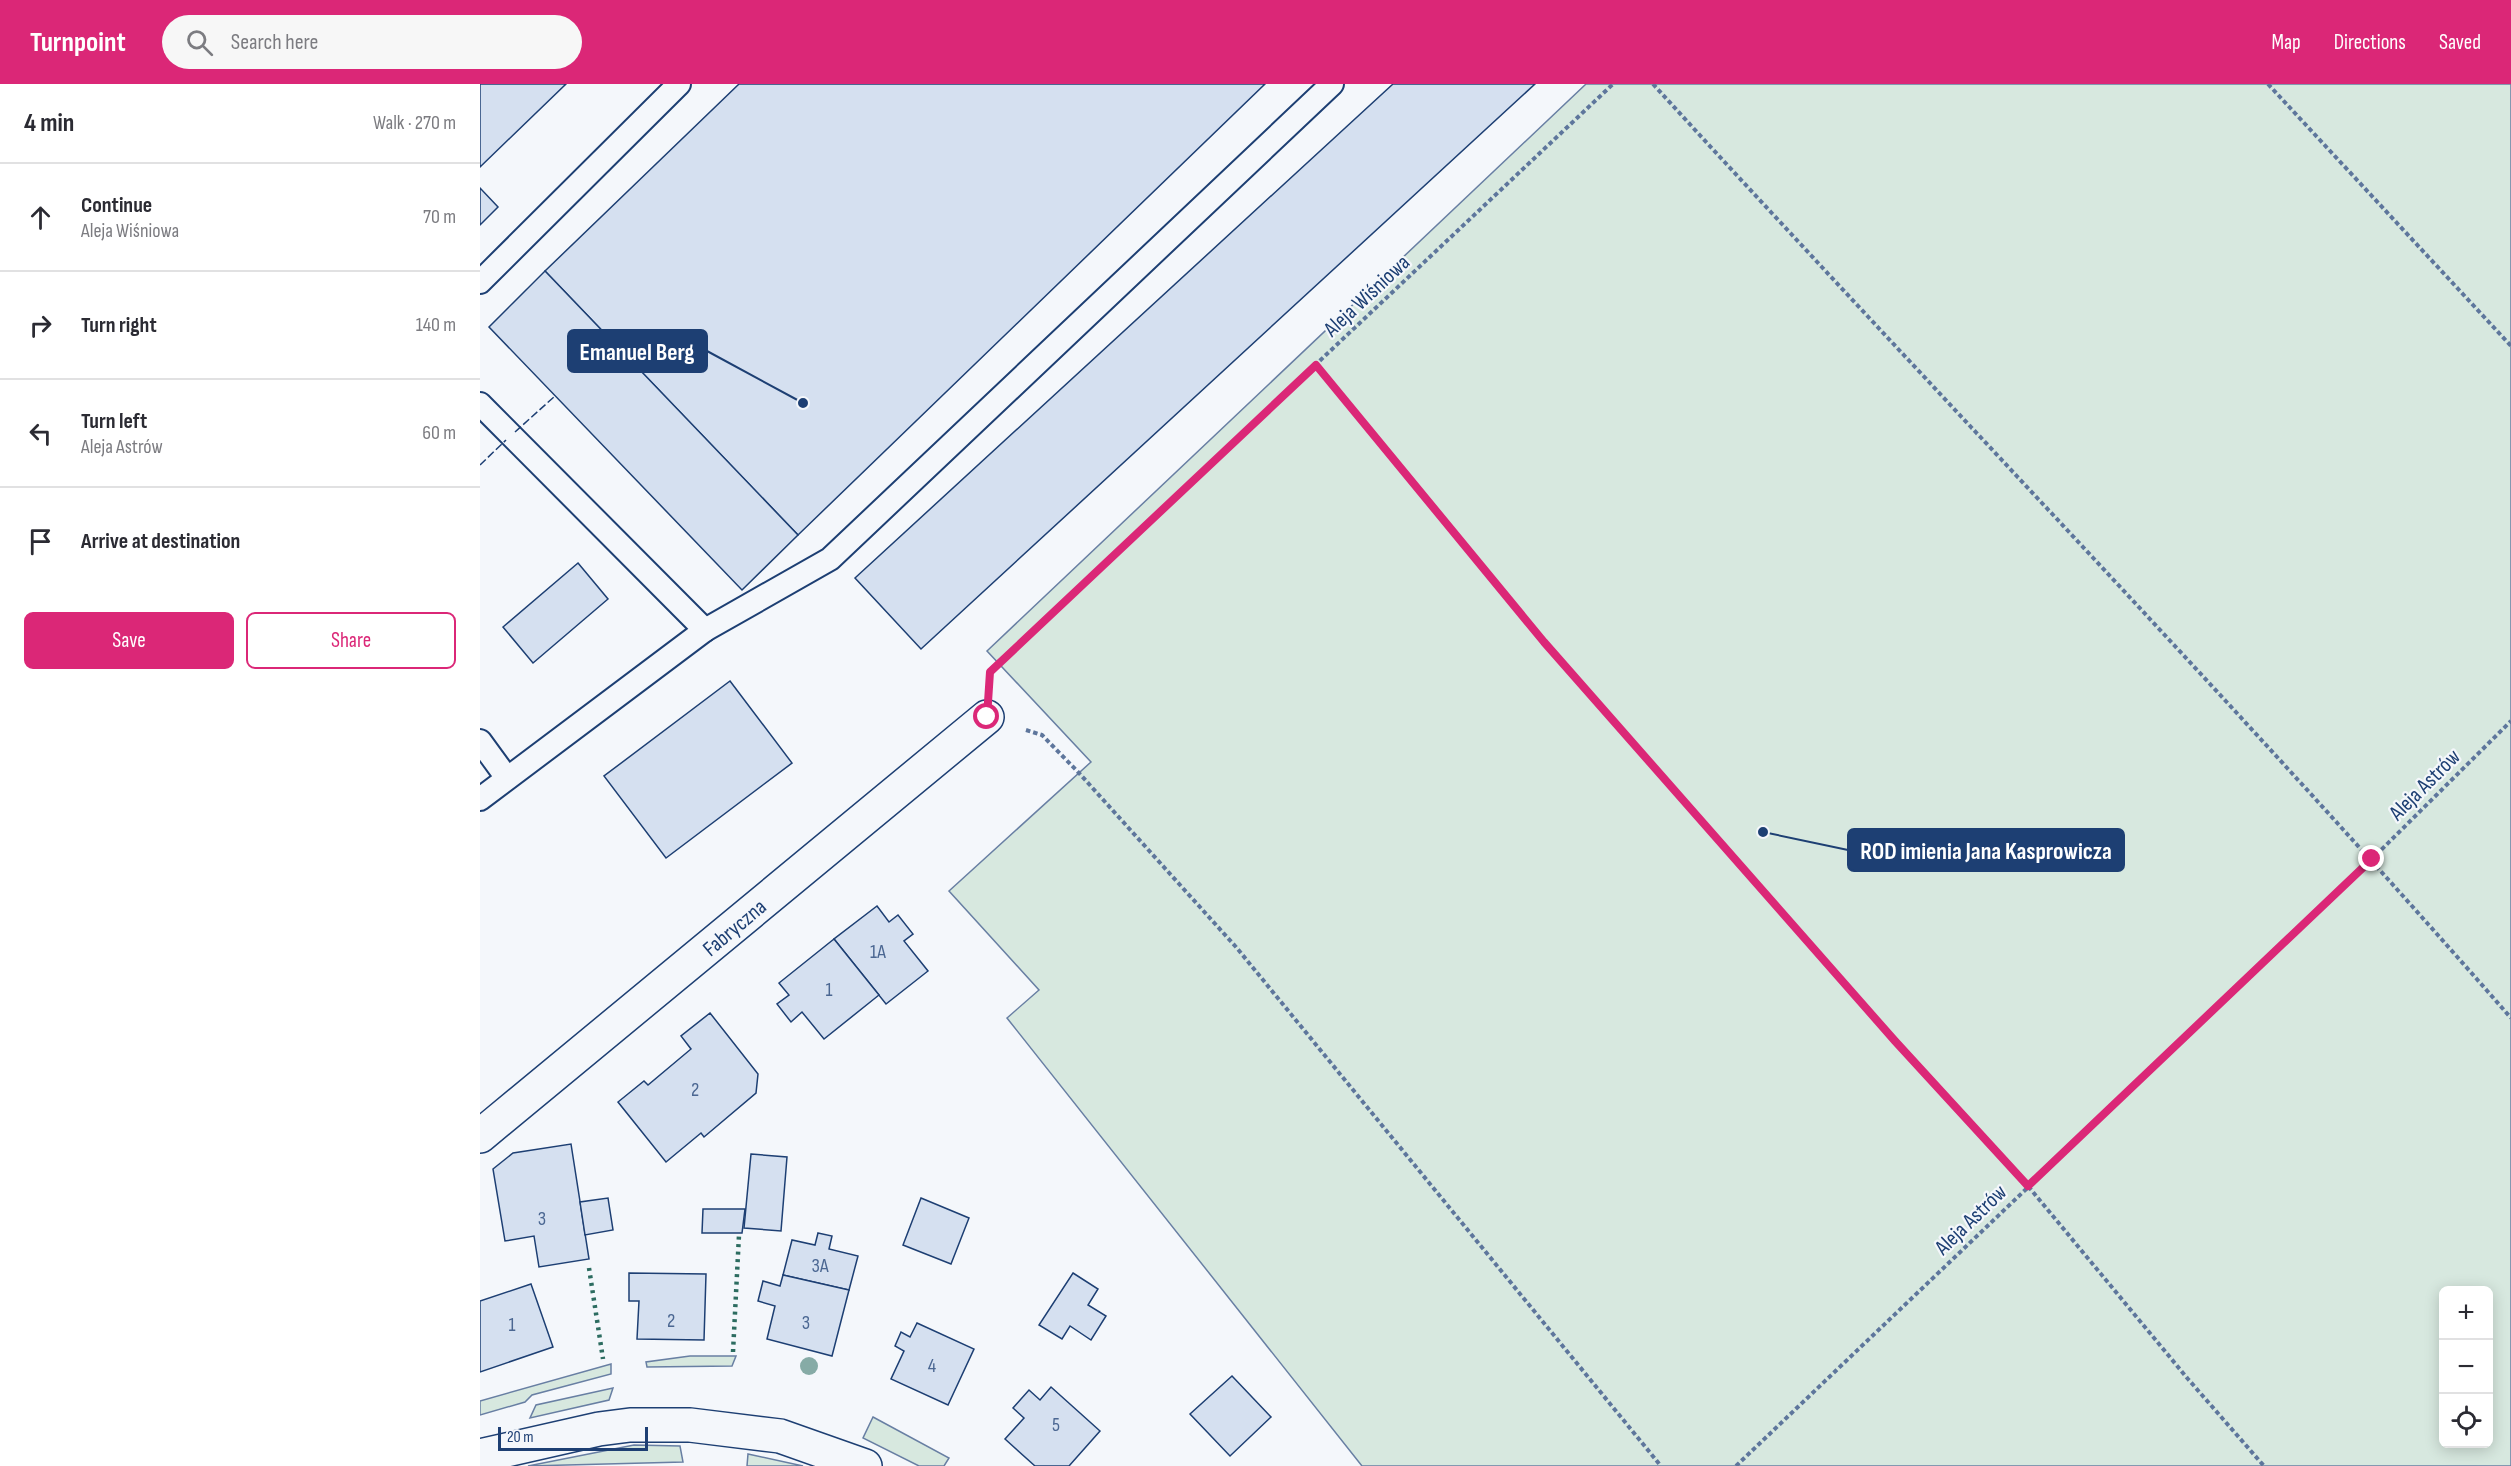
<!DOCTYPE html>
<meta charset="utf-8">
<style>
:root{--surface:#fff;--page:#f7f7f7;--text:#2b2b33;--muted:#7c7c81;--line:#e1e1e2;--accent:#db2777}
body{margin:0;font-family:"Sofia Sans Condensed",sans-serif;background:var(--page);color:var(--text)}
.controls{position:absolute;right:18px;bottom:18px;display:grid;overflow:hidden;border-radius:9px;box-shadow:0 3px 15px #0003}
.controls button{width:54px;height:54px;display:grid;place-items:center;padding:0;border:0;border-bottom:2px solid var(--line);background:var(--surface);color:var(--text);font:30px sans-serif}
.scale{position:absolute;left:18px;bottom:15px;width:150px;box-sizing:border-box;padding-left:6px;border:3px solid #1d3f73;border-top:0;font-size:16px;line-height:21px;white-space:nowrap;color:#1d3f73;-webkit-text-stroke:4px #f4f7fb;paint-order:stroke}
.stop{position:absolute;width:18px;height:18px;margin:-14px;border:4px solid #db2777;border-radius:50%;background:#fff}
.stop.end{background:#db2777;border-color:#fff;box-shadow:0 2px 6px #0008}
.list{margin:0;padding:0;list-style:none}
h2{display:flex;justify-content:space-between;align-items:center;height:78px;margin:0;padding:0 24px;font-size:26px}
h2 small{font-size:20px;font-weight:400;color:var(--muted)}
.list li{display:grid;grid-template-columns:39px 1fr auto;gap:18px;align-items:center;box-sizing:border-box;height:108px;padding:0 24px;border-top:2px solid var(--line)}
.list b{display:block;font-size:22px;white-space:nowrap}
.list p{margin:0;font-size:20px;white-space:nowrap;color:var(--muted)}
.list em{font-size:20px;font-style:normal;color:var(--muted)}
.actions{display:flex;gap:12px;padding:18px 24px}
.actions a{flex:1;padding:14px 0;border:2px solid var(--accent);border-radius:9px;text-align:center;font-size:21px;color:var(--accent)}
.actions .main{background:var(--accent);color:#fff}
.icon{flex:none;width:33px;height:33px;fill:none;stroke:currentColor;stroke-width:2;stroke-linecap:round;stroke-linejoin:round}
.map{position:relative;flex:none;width:2031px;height:1382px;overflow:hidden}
header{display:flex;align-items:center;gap:36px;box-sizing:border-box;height:84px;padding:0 30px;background:var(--accent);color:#fff}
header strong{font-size:28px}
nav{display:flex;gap:33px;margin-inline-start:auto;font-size:21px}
.search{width:420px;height:54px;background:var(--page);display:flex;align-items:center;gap:15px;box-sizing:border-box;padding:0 21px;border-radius:33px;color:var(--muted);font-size:22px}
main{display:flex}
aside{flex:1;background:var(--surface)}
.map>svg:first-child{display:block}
</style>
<header>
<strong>Turnpoint</strong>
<div class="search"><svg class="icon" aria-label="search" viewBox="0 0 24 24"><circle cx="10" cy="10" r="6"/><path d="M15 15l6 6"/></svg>Search here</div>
<nav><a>Map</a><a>Directions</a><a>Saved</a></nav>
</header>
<main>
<aside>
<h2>4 min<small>Walk · 270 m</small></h2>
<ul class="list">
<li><svg class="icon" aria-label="ahead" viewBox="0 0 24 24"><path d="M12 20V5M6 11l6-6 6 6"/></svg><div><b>Continue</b><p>Aleja Wiśniowa</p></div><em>70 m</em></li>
<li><svg class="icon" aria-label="right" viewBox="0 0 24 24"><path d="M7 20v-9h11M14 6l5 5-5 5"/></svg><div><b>Turn right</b></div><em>140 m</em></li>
<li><svg class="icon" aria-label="left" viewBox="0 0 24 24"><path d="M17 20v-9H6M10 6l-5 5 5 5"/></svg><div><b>Turn left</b><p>Aleja Astrów</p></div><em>60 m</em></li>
<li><svg class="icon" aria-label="arrive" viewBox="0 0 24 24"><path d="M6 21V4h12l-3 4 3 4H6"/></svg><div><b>Arrive at destination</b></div></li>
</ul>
<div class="actions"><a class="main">Save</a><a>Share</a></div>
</aside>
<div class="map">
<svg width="2031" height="1382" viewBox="0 0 2031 1382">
<rect width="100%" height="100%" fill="#f4f7fb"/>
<!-- green -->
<g fill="#d7e8df" stroke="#687fa3" stroke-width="1.5" fill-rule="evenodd">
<path d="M1106 0H2031V1382H882L527 934 559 906 469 807 611 678 507 567ZM1964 1206H2008V1360H1964Z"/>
<polygon points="210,1272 256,1272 252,1282 167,1283 166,1278"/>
<polygon points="131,1280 131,1290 52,1311 45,1318 0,1331 0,1317"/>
<polygon points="133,1304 129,1316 50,1334 56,1321"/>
<polygon points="393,1333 469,1374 464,1382 439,1382 383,1354"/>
<polygon points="154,1361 200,1362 203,1378 48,1382"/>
<polygon points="268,1370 323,1382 267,1382"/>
</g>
<!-- building -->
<g fill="#d5e0f0" stroke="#1d3f73" stroke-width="1.5">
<polygon points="0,0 86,0 0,83"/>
<polygon points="259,0 785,0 318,451 65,187"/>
<polygon points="913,0 1055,0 441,565 375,494"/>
<polygon points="0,104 18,123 0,141"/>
<polygon points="65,187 318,451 262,506 9,243"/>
<polygon points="98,479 128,515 53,579 23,543"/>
<polygon points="250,597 312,679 186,774 124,692"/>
<polygon points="397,822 409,838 418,831 433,850 424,857 448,887 406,920 354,855"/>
<polygon points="354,855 399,911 344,955 322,928 311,938 297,920 309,911 299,899"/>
<polygon points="230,929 278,990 276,1009 224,1053 221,1049 186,1078 138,1018 164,997 168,1001 211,965 201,952"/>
<polygon points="91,1060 109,1175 59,1183 54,1152 25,1157 13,1085 33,1069"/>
<polygon points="271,1070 307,1073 301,1147 264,1144"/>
<polygon points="128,1114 133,1146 105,1151 100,1118"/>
<polygon points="441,1114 489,1134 471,1180 423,1161"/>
<polygon points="223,1125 265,1125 262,1149 222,1149"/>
<polygon points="338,1149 352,1152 349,1165 378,1172 369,1206 303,1191 312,1156 335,1161"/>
<polygon points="149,1189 226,1190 224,1256 157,1255 159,1217 149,1217"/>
<polygon points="593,1189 618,1205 608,1221 626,1232 611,1256 590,1242 582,1255 559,1241"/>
<polygon points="303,1191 369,1206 352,1272 287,1255 295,1222 278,1217 283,1197 300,1202"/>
<polygon points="51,1200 73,1263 0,1288 0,1217"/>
<polygon points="437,1239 494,1265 468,1321 411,1295 424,1267 415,1262 421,1248 430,1253"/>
<polygon points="752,1292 791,1333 750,1372 710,1330"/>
<polygon points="571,1303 620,1347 589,1382 555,1382 525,1355 544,1334 533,1324 549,1306 560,1316"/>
</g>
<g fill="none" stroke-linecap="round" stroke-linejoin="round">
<defs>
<g id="lane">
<polyline points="0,198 199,0"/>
<polyline points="0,320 225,546"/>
<polyline points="0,657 27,694"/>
<polyline points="0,715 225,546 350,475 852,0"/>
</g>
<g id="street">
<polyline points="0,1052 507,633"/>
<polyline points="0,1372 119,1345 150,1341 210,1341 300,1352 385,1382"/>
</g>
</defs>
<!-- lane casing -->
<use href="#lane" stroke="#1d3f73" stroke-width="26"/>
<!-- street casing -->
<use href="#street" stroke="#1d3f73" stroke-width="36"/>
<!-- path -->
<g stroke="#5e769c" stroke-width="4" stroke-dasharray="4.5 3" stroke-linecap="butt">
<path d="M1173 0C1458 312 1753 616 2031 934"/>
<polyline points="1788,0 2031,262"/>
<polyline points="836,281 1064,558 1415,957 1548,1102 1708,1295 1784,1382"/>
<polyline points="510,592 510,588 1133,0"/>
<polyline points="546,646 562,651 599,689 756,863 1181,1382"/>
<polyline points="1256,1382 1892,775 2031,637"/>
</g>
<!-- lane -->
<use href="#lane" stroke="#f4f7fb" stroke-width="22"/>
<!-- street -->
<use href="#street" stroke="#f4f7fb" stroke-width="33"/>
<!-- hedge -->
<g stroke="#2c6c60" stroke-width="4.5" stroke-dasharray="3 4.5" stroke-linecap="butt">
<polyline points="109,1184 123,1275"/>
<polyline points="253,1268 259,1151"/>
</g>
<!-- fence -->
<g stroke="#1d3f73" stroke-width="1.5" stroke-dasharray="8 3" stroke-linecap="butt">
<polyline points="35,348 75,312"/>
<polyline points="0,381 26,356"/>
</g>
</g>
<!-- trees -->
<circle fill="#86aba6" cx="329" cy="1282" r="9"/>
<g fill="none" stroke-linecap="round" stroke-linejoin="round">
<!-- route -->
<polyline stroke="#db2777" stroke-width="8" points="507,633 510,588 836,281 1064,558 1415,957 1548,1102 1892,775"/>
</g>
<g text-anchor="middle" stroke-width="4.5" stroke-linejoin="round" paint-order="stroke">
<!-- number labels -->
<g font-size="20" fill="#4b6792">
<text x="398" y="874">1A</text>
<text x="349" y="912">1</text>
<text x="215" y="1012">2</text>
<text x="62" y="1141">3</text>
<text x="340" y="1188">3A</text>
<text x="191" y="1243">2</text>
<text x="326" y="1245">3</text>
<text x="32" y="1247">1</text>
<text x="452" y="1288">4</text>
<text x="576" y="1347">5</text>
</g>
<!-- street labels -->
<g font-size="22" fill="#1d3f73" stroke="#f4f7fb">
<text transform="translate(886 211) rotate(-43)" y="8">Aleja Wiśniowa</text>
<text transform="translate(1944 700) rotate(-45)" y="8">Aleja Astrów</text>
<text transform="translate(254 843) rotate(-40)" y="8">Fabryczna</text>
<text transform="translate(1490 1135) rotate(-44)" y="8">Aleja Astrów</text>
</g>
</g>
<!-- callouts -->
<path fill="none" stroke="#1d3f73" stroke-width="2" d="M323 319L227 267M1283 748L1368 766"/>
<g fill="#1d3f73" stroke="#f4f7fb" stroke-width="2">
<circle cx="323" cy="319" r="6"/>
<circle cx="1283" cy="748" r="6"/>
</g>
<g fill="#1d3f73" stroke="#1d3f73" stroke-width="2">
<rect x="88" y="246" width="139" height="42" rx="6"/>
<rect x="1368" y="745" width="276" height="42" rx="6"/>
</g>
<g font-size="24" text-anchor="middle" font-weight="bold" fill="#fff">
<text x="157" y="276">Emanuel Berg</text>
<text x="1506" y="775">ROD imienia Jana Kasprowicza</text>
</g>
</svg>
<div class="controls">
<button>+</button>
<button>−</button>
<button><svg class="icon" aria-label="locate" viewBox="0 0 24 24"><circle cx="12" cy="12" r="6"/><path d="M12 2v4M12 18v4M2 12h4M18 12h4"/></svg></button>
</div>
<div class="scale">20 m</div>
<div class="stop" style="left:507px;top:633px"></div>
<div class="stop end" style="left:1892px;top:775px"></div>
</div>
</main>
